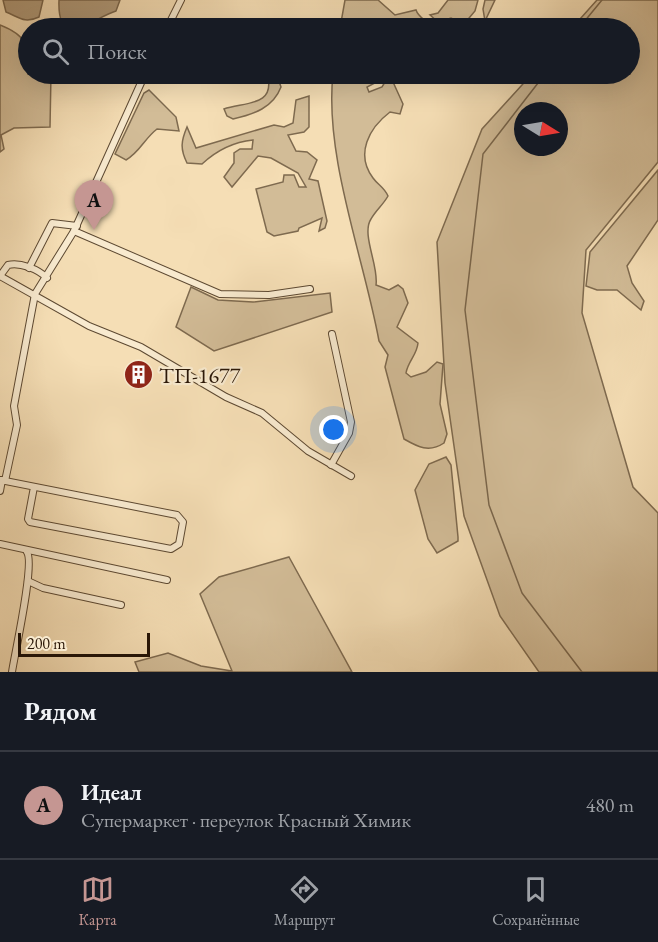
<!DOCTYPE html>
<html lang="ru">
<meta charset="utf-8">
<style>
:root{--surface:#171b24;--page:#242831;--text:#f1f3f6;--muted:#9ea1a6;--line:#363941;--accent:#c59692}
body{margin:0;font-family:"EB Garamond",serif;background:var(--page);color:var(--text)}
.compass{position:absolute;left:514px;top:102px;width:54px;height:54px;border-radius:50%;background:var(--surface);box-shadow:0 6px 24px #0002;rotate:101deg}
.scale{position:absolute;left:18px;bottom:15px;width:132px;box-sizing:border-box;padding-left:6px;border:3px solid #2a1707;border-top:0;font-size:16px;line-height:21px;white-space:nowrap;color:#2a1707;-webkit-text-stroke:4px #f8eacf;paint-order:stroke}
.you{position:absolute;left:334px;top:430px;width:21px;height:21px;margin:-15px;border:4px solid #fff;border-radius:50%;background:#1a73e8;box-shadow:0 0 0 9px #1a73e833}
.badge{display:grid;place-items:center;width:39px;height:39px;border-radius:50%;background:var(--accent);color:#111;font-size:20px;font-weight:700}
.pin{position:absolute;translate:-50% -50px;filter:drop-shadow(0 2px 3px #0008)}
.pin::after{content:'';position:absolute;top:32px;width:21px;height:18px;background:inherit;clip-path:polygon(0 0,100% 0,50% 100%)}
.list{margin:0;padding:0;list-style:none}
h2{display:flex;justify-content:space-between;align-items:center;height:78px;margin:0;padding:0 24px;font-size:26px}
h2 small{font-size:20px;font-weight:400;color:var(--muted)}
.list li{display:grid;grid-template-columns:39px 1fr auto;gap:18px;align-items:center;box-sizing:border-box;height:108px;padding:0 24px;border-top:2px solid var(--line)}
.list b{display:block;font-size:22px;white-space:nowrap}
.list p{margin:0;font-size:20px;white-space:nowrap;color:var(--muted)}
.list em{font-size:20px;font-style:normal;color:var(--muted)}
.icon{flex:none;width:33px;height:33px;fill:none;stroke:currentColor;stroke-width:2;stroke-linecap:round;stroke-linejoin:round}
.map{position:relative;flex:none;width:658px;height:672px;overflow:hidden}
.search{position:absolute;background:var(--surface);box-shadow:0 6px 24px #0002;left:18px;right:18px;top:18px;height:66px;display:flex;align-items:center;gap:15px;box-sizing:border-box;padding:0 21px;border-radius:33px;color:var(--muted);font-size:22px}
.sheet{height:186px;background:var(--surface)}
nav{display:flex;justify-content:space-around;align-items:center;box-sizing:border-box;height:84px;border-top:2px solid var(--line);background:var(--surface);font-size:16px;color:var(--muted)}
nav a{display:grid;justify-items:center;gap:3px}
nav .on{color:var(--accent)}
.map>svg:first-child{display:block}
</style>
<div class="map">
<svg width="658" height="672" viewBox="0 0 658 672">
<rect width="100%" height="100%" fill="#f5deb5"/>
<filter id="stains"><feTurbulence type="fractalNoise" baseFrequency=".00333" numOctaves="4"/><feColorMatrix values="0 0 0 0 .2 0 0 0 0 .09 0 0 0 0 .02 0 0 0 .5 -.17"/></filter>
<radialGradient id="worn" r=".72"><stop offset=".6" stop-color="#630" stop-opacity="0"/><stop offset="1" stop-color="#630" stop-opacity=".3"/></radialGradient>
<!-- green -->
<g fill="#d2bc97" stroke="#7e6a4f" stroke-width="1.5" fill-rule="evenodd">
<path d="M345 0H378L395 15 416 10C419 19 428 20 432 28H340Z"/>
<polygon points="448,0 478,0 475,11 464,24 451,18 438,22 430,15 438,13"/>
<polygon points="485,0 495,0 485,21 483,9"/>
<path d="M597 0H658V162L586 250 582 313 633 487 658 513V672H539L500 616 464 516 445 383 437 242 482 129 532 74H630V28H572ZM523 111H559V147H523Z"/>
<path d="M0 25C28 36 28 45 28 74H51L50 127 14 128 1 135 4 149 0 152Z"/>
<path d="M267 74 278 78 281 87C273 108 254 114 233 119L227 116 224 109C243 102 277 107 267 74Z"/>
<path d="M333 74H392L367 87 369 92 382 87 385 82H393L403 104 400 114 390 112C369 128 355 154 373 178 378 185 384 187 388 196 383 205 376 210 371 219 361 234 379 266 376 285L389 290 398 285 403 289 408 303 397 327 418 343C417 355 408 361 406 373L411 377 426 372 437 362 443 364 440 404 447 434 444 443C429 453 418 447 404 439L385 367 388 355 379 341C364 258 324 157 333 74Z"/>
<path d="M149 90 176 117 179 131 157 129C144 139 140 152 126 160L115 154 144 93Z"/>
<path d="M309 96V127L304 132 288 135 296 151 307 152 317 160 309 179 318 181 327 221 325 228 319 231 322 218 299 228 298 231 274 236 267 232 256 189 283 182 284 175H294L299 187H306L298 173 271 158 258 156 232 187 224 177 234 163V153L240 149H252L253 140C233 142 217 150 202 164L187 163C180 149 181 141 187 127L196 148 274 125 284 127 293 123 296 100Z"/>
<polygon points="658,170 658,220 627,266 632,283 644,301 641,310 617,290 597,290 586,286 590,252"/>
<polygon points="191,287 218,300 253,302 330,293 332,312 214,351 176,327"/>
<polygon points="446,457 451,465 458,537 458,541 437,553 428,539 415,490 429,464"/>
<polygon points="289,557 352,672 139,672 135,662 168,653 201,666 232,671 200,594 219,577"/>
</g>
<!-- water -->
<g fill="#b09a7a" stroke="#7a664c" stroke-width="1.5">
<path d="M3 0H43L39 17C24 24 19 17 6 12Z"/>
<path d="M59 0H120L116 11C91 19 57 52 59 0Z"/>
</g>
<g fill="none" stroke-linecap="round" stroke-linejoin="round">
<!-- stream -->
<g stroke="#7a664c" stroke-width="1.5">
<polyline points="579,28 602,0"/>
<polyline points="545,74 483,154 465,310 489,505 522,593 582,672"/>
</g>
<defs>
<g id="minor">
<polyline points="167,28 181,0"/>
<polyline points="74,231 220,294 269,295 310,289"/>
<polyline points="29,268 52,223 77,226"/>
<polyline points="0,276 89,326 141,347 226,397 262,413 308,451 351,476"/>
<path d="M0 276 8 265C20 262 38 269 47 278"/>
<polyline points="35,294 74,231 145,74"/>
<polyline points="331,465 349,433 351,422 332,334"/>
<polyline points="0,480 177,515 183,522 179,544 171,549 30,522 28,519 34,487"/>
<polyline points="5,481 17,425 14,406 35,294"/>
<polyline points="0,491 2,480"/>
<polyline points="0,544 167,580"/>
<polyline points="28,581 43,588 121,605"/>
<path d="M12 672C15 652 35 564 27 552"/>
</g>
</defs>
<!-- minor casing -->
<use href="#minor" stroke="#5d4932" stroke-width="8"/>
<!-- minor -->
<use href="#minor" stroke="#f8eacf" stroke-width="6"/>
</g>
<!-- icons -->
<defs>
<symbol id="building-disc" viewBox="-11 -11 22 22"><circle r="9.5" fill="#8f2418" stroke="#f8eacf"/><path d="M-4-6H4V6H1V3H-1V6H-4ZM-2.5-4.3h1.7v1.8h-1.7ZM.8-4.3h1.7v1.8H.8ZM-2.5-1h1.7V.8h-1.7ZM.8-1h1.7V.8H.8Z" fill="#fff"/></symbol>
</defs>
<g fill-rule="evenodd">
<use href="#building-disc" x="122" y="358" width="33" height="33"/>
</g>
<g text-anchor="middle" stroke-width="4.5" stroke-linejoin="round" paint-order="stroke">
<!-- poi labels -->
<g font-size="22" fill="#2a1707" stroke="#f8eacf" text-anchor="start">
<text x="159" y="383">ТП-1677</text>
</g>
</g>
<rect width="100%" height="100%" filter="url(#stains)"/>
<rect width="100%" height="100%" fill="url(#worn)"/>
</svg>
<svg class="compass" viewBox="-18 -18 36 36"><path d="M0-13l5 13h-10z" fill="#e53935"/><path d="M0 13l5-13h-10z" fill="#9ea1a6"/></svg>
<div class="scale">200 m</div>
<div class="you"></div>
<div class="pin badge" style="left:94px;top:230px">A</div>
<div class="search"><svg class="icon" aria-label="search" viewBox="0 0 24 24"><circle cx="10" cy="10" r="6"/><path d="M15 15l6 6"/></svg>Поиск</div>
</div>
<section class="sheet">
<h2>Рядом<small></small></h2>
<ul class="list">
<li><span class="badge">A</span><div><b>Идеал</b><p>Супермаркет · переулок Красный Химик</p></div><em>480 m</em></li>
</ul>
</section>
<nav>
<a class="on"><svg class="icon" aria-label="map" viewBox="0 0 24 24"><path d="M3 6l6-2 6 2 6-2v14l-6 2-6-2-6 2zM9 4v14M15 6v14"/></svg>Карта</a>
<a><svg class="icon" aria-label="directions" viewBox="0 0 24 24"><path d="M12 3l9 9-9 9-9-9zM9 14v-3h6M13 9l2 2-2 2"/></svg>Маршрут</a>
<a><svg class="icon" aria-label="saved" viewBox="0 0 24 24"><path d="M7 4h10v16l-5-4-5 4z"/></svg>Сохранённые</a>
</nav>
